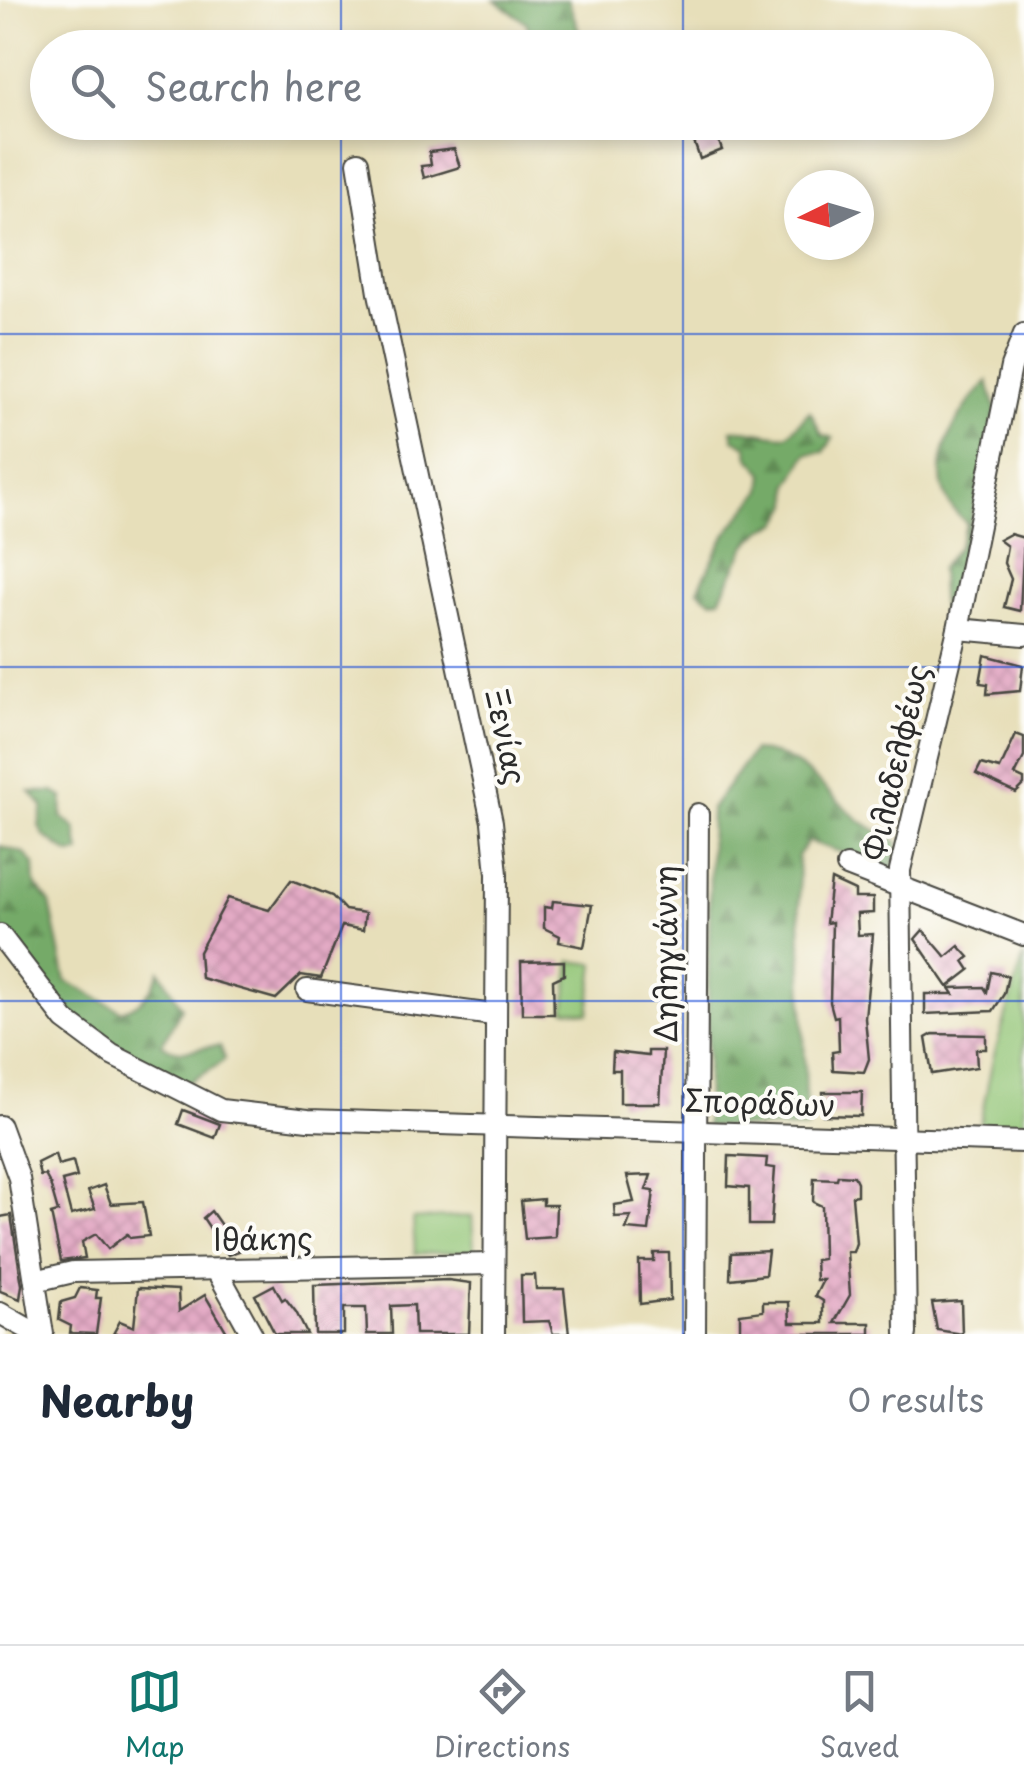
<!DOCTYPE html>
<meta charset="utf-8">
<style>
:root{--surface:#fff;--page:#f2f2f3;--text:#1f2937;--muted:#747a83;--line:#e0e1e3;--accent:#0f766e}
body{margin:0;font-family:"Playpen Sans",sans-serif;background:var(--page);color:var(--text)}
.compass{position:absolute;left:784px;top:170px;width:90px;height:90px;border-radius:50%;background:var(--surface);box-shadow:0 5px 15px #0003;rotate:265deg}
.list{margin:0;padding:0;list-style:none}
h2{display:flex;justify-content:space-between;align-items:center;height:130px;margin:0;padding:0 40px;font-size:42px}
h2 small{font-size:32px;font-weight:400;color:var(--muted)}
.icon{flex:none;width:55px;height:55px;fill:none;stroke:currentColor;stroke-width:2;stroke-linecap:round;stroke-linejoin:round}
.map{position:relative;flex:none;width:1024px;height:1334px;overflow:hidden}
.search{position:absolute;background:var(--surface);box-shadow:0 5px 15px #0003;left:30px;right:30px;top:30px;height:110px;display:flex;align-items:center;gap:25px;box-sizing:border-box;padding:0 35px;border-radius:55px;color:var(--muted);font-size:38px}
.sheet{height:310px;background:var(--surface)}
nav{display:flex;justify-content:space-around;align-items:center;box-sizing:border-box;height:140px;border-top:2px solid var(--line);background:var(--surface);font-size:28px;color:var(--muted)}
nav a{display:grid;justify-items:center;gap:5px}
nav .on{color:var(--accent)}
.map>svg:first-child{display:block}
</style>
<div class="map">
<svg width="1024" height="1334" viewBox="0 0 1024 1334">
<defs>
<pattern id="forest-firs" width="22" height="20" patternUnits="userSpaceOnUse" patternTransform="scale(2.5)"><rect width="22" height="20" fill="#75aa67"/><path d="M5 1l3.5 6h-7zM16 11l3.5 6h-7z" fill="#608b55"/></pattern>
<pattern id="building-cross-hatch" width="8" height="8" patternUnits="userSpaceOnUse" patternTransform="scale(2.5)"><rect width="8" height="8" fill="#e3aac5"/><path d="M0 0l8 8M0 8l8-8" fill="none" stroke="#c392a9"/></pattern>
</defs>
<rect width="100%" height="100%" fill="#fdfcf7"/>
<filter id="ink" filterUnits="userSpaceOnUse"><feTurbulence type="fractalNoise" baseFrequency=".01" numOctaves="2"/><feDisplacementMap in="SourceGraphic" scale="20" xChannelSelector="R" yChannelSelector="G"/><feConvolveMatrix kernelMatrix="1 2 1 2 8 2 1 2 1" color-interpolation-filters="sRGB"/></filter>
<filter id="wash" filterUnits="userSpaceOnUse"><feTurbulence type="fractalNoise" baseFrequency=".0048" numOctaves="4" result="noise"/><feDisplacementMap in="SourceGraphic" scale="40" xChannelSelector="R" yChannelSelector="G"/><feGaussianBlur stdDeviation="2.25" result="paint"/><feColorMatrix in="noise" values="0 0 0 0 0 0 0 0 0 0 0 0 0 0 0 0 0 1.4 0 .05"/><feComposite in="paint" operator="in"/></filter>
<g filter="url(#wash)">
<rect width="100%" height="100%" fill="#e7dfba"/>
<!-- green -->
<g fill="#92c576" stroke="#5e7850" stroke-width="2.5">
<polygon points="1024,955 1024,1134 978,1133 993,1059"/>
<polygon points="571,961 595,964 589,1013 565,1010"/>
<polygon points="472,1216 474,1251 415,1254 413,1219"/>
</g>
<!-- forest -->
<g fill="url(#forest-firs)" stroke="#506a49" stroke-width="2.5">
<polygon points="495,0 568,0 581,36 597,47 517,47 529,38 527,23"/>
<path d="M988 381 996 410 943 644 940 569 959 546 967 523C915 482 951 419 988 381Z"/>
<path d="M810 411 822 435 833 438 824 452 807 454 790 484V504L779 523 762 530 746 546 720 599 711 600 698 590 726 534 762 490 764 473 749 457 747 446 734 439 732 430C750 428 780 439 787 435 794 431 803 417 810 411Z"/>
<path d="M753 751C800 752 823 791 857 818 869 828 885 835 898 843L894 870 808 841 798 856 807 1129 706 1126 711 809Z"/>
<polygon points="30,792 53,792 63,797 62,817 76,829 80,853 70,854 44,836 39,826 43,806"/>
<path d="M0 846 24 853 34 864 35 884 50 903 66 981 122 1011C142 1005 153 990 160 971L182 1007 162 1044C183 1059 197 1045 220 1046L225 1059C214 1071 199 1073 187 1084L86 1032 11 941 0 924Z"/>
</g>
<g id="blocks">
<!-- building -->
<g fill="url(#building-cross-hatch)">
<polygon points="714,128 722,150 700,159 693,139"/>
<polygon points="454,149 460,167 424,178 421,166 431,165 429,152"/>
<polygon points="1010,534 1024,538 1020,611 1004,607 1011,579 1004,563 1007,546 999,540"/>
<polygon points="985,655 1023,665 1020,691 987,694 988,684 980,683"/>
<polygon points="1016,734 1024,737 1024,757 1015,775 1024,779 1024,785 1016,793 976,774 981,764 1000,769"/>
<polygon points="291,880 332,896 345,910 365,913 363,930 342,926 321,978 301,975 276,999 201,978 199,952 228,898 269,910"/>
<polygon points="831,880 855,891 855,898 873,898 873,913 857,914 858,935 873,934 865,1018 869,1059 864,1072 833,1070 832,1052 839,1051 838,1016 834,1017 830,1002 832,922 826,923"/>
<polygon points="553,901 592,905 584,947 559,942 560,936 544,928 544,907 552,908"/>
<polygon points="923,930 946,957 959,946 969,957 964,961 970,970 948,987 915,939"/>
<polygon points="564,961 564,975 553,980 554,1014 522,1014 521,962"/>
<polygon points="991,972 1008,976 1004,994 993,1011 925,1014 925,994 954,994 950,988 984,987 987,992"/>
<polygon points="933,1034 986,1035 986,1049 976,1049 977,1067 932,1074 926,1038"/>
<polygon points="648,1051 663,1051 660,1103 620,1103 620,1070 612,1070 613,1052 648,1056"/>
<polygon points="823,1092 862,1092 861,1116 823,1115"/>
<polygon points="183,1110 220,1124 215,1138 178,1124"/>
<polygon points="55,1154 58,1165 73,1161 77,1177 62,1181 71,1215 95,1209 88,1191 104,1185 111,1204 143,1202 149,1236 130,1238 127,1234 108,1249 96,1234 82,1242 85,1258 61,1261 51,1214 58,1212 50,1184 45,1175 40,1176 37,1163"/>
<polygon points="729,1156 767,1158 766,1167 775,1168 771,1225 749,1225 749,1188 728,1186"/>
<polygon points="651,1175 646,1190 654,1191 649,1231 626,1229 631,1216 615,1217 614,1205 634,1202 627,1176"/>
<polygon points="838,1175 854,1176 857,1182 857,1195 852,1196 856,1243 853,1252 847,1252 850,1295 834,1323 870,1323 870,1334 740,1334 740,1314 763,1311 763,1302 789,1302 790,1323 823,1323 823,1301 815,1296 823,1280 816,1280 815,1260 823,1259 822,1206 813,1202 814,1178 837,1179"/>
<polygon points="543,1199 543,1205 556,1205 555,1237 525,1239 521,1201"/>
<polygon points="211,1211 239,1251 228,1255 203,1218"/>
<polygon points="11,1215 22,1285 20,1299 0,1291 0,1217"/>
<polygon points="768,1251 765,1275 730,1279 731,1253"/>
<polygon points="654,1253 669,1253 670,1300 640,1304 639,1261 654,1261"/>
<polygon points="521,1275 535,1275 536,1289 564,1289 569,1334 553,1334 549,1321 522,1322"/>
<polygon points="448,1280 471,1283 469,1334 415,1334 414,1305 391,1306 392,1334 367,1334 366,1308 344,1308 344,1334 315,1334 314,1285"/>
<polygon points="274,1285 282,1300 285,1298 296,1312 307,1334 275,1334 255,1295"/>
<polygon points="80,1288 97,1290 96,1298 101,1298 96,1334 70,1333 71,1326 59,1320 61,1302 75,1298"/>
<polygon points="138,1288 178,1290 179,1311 205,1295 228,1334 113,1334 120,1321 134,1327"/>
<polygon points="961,1301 962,1334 937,1330 932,1303"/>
</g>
</g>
</g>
<g filter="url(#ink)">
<use href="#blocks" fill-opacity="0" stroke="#474640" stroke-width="2.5"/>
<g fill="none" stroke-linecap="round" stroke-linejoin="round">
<defs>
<g id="minor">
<polyline points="358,162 379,293 492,822 497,874 494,1334"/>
<polyline points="958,629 1024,635"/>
<polyline points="847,866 1024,935"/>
<polyline points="0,935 65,1020 112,1055 221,1110 308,1120 1024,1142"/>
<polyline points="307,990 493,1015"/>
<polyline points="0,1126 19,1178 43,1334"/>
<polyline points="217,1271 252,1334"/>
<polyline points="35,1281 73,1272 493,1264"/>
<polyline points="0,1313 37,1334"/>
<polyline points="695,1334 698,814"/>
<polyline points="906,1334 900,870 958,629 1011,367 1024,334"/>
</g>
</defs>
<!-- minor casing -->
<use href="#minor" stroke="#474640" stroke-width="24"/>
<!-- minor -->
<use href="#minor" stroke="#fff" stroke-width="20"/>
</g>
</g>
<!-- grid -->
<path fill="none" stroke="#1d4ed8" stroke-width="2.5" stroke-opacity="0.55" d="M341 0V48M683 0V48M341 122V1334M683 122V1334M0 334H1024M0 667H1024M0 1001H1024"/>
<g text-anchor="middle" stroke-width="8" stroke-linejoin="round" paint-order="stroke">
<!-- street labels -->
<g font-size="30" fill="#2b2b2b" stroke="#fdfcf7">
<text transform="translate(505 737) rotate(78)" y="10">Ξενίας</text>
<text transform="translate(897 763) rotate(-77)" y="10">Φιλαδελφέως</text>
<text transform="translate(667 954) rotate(-90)" y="10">Δηληγιάννη</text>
<text transform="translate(760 1104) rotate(2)" y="10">Σποράδων</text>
<text transform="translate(263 1240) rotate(-1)" y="10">Ιθάκης</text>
</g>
</g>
</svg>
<svg class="compass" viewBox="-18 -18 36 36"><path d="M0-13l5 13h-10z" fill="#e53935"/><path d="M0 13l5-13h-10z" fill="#747a83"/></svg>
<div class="search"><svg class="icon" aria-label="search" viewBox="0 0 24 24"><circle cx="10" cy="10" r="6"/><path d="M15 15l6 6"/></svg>Search here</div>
</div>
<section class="sheet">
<h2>Nearby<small>0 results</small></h2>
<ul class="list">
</ul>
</section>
<nav>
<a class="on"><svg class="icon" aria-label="map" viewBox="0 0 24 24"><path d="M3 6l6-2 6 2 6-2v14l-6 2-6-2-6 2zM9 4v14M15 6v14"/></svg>Map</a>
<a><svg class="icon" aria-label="directions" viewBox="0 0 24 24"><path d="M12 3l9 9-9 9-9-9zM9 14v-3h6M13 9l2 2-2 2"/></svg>Directions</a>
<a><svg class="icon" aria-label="saved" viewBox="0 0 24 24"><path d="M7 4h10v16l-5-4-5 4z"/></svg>Saved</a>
</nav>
